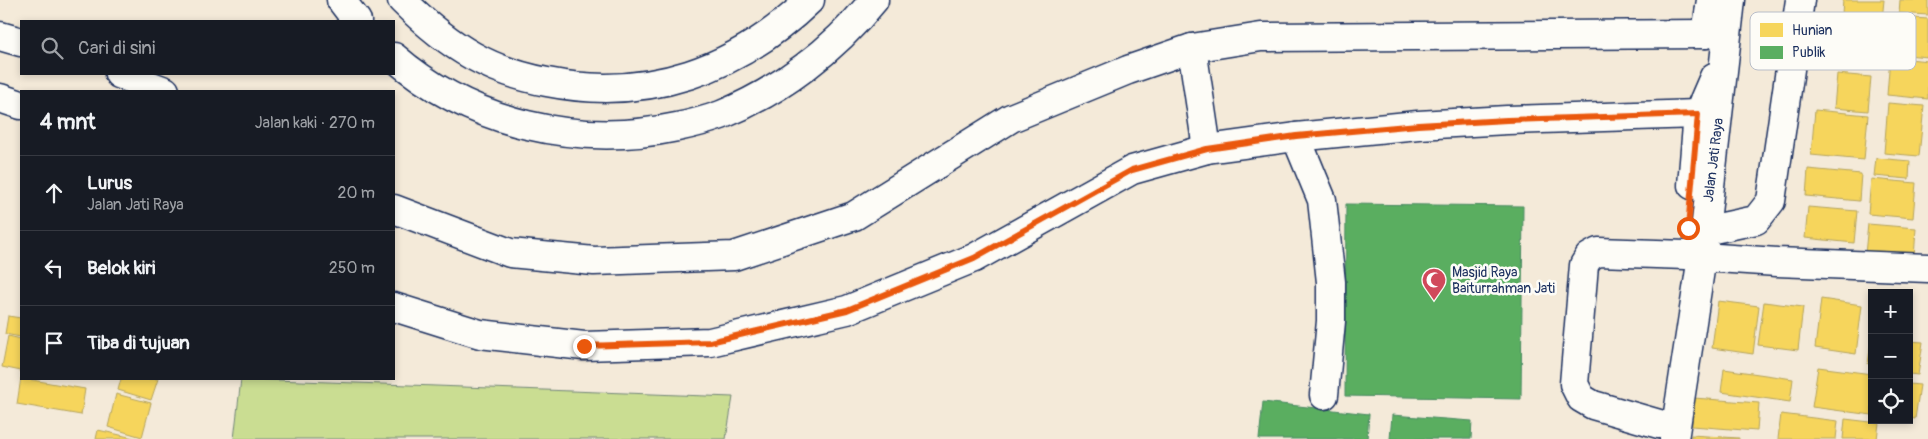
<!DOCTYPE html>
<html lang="id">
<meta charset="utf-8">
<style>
:root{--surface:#171b24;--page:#242831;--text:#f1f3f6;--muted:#9ea1a6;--line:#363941}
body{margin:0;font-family:Pangolin,sans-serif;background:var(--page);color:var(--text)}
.controls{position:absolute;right:15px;bottom:15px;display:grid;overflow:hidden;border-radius:0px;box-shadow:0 2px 8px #0003}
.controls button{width:45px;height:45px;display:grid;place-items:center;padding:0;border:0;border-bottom:1px solid var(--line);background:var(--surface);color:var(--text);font:25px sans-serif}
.stop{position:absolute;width:15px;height:15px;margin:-11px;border:4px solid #ea580c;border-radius:50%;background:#fff}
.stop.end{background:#ea580c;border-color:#fff;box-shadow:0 1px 5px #0008}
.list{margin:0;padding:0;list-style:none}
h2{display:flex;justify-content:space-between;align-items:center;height:65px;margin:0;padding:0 20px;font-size:21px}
h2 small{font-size:16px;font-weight:400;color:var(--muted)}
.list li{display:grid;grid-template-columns:32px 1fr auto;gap:15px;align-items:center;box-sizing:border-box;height:75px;padding:0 20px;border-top:1px solid var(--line)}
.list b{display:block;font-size:19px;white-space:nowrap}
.list p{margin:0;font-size:16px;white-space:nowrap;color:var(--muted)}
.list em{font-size:16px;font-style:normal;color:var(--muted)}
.icon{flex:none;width:28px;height:28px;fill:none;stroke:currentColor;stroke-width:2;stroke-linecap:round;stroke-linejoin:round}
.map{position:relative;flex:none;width:1928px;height:439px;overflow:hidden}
.search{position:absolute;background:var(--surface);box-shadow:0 2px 8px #0003;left:20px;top:20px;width:375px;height:55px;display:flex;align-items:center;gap:12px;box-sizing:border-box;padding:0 18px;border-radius:0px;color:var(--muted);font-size:19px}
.panel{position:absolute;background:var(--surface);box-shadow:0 2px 8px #0003;left:20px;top:90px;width:375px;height:290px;border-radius:0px}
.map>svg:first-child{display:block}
</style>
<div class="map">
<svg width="1928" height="439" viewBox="0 0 1928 439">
<rect width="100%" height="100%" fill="#f4ead9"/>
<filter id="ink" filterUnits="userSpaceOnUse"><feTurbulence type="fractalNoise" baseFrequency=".02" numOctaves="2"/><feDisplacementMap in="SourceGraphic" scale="10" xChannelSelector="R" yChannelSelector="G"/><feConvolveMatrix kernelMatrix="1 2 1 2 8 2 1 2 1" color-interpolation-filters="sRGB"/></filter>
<g filter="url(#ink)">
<!-- green -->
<polygon fill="#cadd92" stroke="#728678" points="241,379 247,379 733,397 726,439 234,439"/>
<!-- homes -->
<g fill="#f6d55c" stroke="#b4a35d">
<polygon points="1843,0 1884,0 1881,31 1841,27"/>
<polygon points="1900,0 1928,0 1928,15 1899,13"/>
<polygon points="1899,17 1928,19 1928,57 1896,54"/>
<polygon points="1890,57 1928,61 1928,99 1887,95"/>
<polygon points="1837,74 1871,77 1868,111 1834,108"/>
<polygon points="1888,103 1924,106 1919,156 1884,153"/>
<polygon points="1815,110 1868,115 1864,160 1811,155"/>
<polygon points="1876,158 1910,161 1909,179 1874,176"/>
<polygon points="1808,169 1861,174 1859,201 1806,196"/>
<polygon points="1871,179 1916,183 1913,218 1868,214"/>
<polygon points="1808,207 1857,211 1854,243 1805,238"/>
<polygon points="1868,224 1916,228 1914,259 1865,254"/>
<polygon points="1821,299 1862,305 1856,354 1815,348"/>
<polygon points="1718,301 1759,306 1753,354 1712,348"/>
<polygon points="1764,302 1803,307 1798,350 1758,345"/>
<polygon points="8,316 21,318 21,337 5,334"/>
<polygon points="1872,334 1872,365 1868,364"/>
<polygon points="8,336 21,339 21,371 2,367"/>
<polygon points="1909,341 1923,342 1918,375 1909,374"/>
<polygon points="1818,367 1872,374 1872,415 1812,407"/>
<polygon points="1724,369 1793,379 1790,402 1721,392"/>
<polygon points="21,378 85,389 81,415 17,404"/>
<polygon points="121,379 158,379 151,400 118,390"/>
<polygon points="1909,384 1920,385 1915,419 1909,418"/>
<polygon points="116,394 151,403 142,437 108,427"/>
<polygon points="1694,398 1759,403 1757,431 1692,426"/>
<polygon points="1781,414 1838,421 1836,439 1778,439"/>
<polygon points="1845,419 1879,423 1877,439 1843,439"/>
<polygon points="98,430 138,439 96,439"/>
<polygon points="1691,435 1739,438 1739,439 1691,439"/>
</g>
<!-- public -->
<g fill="#5aae61" stroke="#478860">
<polygon points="1346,204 1523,206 1521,399 1345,396"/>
<polygon points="1263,402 1369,414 1367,439 1259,439"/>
<polygon points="1392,415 1472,421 1471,439 1390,439"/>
</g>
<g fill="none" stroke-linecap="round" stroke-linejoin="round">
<defs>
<g id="minor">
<polyline points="0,36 21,42"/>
<polyline points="1192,48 1207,149"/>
<polyline points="119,74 165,91"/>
<polyline points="0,98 21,105"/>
<polyline points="1296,137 1322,200 1331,282 1331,321 1324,395"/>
<polyline points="394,209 510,253 594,261 734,256 854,216 1011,118 1128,70 1192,48 1261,37 1706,34"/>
<polyline points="1704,231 1756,220 1771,201 1800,0"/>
<polyline points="1702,257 1777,262 1928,268"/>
<polyline points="394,307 480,334 584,346 710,342 847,310 974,258 1132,170 1207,149 1296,137 1418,125 1507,120 1698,114"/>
<polyline points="1659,424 1593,405 1581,398 1574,384 1584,265 1589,257 1598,252 1686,255"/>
</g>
<g id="major">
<polyline points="1706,34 1711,0"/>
<polyline points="1692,185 1698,114 1714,77"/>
<polyline points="1674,439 1702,257 1731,0"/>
</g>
<g id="highway">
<polyline points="341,0 357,21"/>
<path d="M402 0C423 21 446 41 473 56 496 69 521 77 547 82 648 102 737 70 810 0"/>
<path d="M394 57C471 124 578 148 677 127 692 124 707 120 721 115 780 91 834 50 874 0"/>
</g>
</defs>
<!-- minor casing -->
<use href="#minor" stroke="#1b2f5e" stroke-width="31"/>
<!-- major casing -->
<use href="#major" stroke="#1b2f5e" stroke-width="31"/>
<!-- highway casing -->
<use href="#highway" stroke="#1b2f5e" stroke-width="31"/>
<!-- minor -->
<use href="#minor" stroke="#fdfcf7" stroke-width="28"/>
<!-- major -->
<use href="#major" stroke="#fdfcf7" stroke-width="28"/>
<!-- highway -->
<use href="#highway" stroke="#fdfcf7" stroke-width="28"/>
</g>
</g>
<g fill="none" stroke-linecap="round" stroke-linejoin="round" filter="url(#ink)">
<!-- route -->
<polyline stroke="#ea580c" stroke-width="6" points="584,346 710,342 847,310 974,258 1132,170 1207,149 1296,136 1418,125 1507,120 1698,114 1688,228"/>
</g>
<!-- icons -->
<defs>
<symbol id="mosque-pin" viewBox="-11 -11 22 30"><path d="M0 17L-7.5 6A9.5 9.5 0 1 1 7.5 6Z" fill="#d1495b" stroke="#fdfcf7"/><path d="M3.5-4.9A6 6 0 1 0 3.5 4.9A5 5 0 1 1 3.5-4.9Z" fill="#fff"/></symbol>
</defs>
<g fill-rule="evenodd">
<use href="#mosque-pin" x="1420" y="266" width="28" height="38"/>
</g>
<g text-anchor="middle" stroke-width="5" stroke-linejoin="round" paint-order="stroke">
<!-- street labels -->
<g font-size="14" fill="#1b2f5e" stroke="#fdfcf7">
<text transform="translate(1713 160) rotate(-83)" y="5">Jalan Jati Raya</text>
</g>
<!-- poi labels -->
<g font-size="14" fill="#1b2f5e" stroke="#fdfcf7" text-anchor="start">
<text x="1452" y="277">Masjid Raya<tspan x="1452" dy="16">Baiturrahman Jati</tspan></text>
</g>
</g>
<!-- legend -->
<rect x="1750" y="12" width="166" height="58" rx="8" fill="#fdfcf7" stroke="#b9bec9" stroke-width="1"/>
<rect x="1760" y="23" width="23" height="14" fill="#f6d55c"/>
<rect x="1760" y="46" width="23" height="13" fill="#5aae61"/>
<g font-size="14" fill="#1b2f5e">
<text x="1792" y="35">Hunian</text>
<text x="1792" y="57">Publik</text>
</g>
</svg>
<div class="controls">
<button>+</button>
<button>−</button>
<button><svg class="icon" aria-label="locate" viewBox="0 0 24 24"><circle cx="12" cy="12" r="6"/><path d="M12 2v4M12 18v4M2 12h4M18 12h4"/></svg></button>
</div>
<div class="stop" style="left:1688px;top:228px"></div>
<div class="stop end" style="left:584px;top:346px"></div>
<div class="search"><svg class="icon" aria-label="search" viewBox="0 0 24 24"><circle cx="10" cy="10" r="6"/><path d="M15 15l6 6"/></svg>Cari di sini</div>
<section class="panel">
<h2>4 mnt<small>Jalan kaki · 270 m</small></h2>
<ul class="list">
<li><svg class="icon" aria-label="ahead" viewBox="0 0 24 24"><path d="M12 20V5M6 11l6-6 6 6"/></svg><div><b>Lurus</b><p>Jalan Jati Raya</p></div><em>20 m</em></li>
<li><svg class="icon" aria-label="left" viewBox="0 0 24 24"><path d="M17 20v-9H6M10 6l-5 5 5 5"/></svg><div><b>Belok kiri</b></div><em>250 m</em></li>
<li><svg class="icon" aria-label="arrive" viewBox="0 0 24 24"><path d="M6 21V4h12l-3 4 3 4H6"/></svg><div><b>Tiba di tujuan</b></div></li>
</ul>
</section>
</div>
